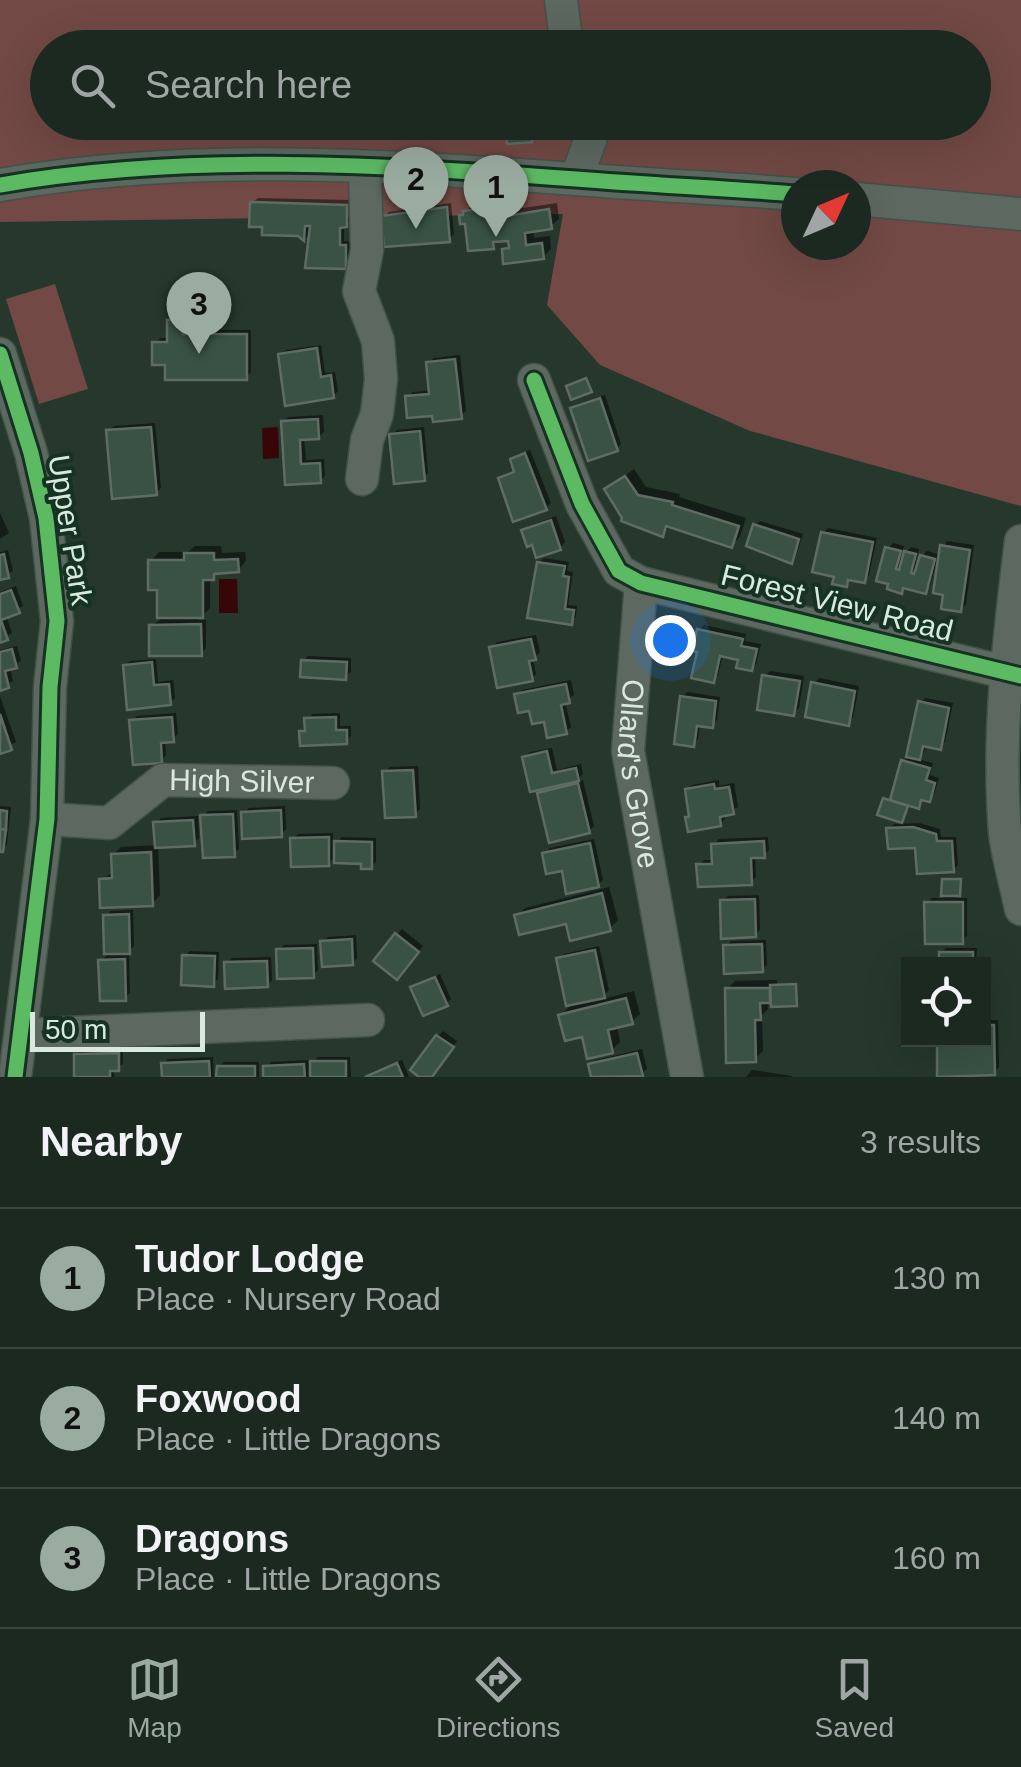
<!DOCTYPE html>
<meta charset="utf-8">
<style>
:root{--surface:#1c2921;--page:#25312a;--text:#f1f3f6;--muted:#a0a6a5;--line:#3a453f;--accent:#9aaba0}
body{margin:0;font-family:Helvetica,sans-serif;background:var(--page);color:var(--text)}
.controls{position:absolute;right:30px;bottom:30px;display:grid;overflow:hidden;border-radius:0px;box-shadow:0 10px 40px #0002}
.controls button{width:90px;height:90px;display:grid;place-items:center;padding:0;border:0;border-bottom:2px solid var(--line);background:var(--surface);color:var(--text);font:50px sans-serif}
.compass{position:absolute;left:781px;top:170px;width:90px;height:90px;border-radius:50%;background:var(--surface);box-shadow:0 10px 40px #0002;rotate:46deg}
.scale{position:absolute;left:30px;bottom:25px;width:175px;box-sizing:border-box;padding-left:10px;border:5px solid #d9e9de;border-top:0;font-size:28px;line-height:35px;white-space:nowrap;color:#d9e9de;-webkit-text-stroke:8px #153222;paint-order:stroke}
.you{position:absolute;left:670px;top:640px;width:35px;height:35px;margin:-25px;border:8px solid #fff;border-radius:50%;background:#1a73e8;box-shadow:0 0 0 15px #1a73e833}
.badge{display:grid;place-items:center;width:65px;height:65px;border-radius:50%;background:var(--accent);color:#111;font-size:32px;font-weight:700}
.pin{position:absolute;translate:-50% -82px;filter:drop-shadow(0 2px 5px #0008)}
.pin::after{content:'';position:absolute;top:52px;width:35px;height:30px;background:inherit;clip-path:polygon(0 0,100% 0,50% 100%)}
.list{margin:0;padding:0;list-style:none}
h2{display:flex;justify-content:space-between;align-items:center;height:130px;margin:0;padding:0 40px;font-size:42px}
h2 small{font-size:32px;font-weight:400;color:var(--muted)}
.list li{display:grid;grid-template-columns:65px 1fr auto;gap:30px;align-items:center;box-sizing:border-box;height:140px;padding:0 40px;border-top:2px solid var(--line)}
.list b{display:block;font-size:38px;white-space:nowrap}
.list p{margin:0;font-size:32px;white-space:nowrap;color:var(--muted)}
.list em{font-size:32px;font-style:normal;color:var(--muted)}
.icon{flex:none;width:55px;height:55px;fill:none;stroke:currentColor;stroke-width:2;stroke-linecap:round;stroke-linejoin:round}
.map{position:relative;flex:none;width:1021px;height:1077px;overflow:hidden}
.search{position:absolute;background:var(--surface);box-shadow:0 10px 40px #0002;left:30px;right:30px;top:30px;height:110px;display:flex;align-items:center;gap:25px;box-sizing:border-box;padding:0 35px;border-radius:55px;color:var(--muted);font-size:38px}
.sheet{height:550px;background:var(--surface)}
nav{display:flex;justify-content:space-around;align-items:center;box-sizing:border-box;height:140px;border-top:2px solid var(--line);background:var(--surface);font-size:28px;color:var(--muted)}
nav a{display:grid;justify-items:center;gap:5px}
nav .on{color:var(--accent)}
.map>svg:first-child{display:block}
</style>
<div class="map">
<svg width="1021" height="1077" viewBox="0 0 1021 1077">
<rect width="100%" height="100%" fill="#26372c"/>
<!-- green -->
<g fill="#724944" fill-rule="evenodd">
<path d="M0 0H1021V506L750 431 600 365 547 305 563 214 0 222ZM48 48H974V122H48ZM796 185H856V245H796Z"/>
<polygon points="55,284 88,389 39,404 6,299"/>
</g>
<!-- water -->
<g fill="#360609">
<polygon points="278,427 279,458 263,459 262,428"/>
<polygon points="219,579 237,579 238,613 219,613"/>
</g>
<!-- shadow -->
<g fill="#0007">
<polygon points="508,122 536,122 536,134 531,139"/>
<polygon points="258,198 351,200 351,220 344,226 344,241 350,241 350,262 345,267 312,232 304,240 252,203"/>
<polygon points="485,202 486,206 496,206 497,212 557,203 559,219 550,227 533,230 534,238 550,236 551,249 543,257 504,250 511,243 510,238 500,239 492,246 461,216 474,204"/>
<polygon points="451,203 454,234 449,240 384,217 389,212"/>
<polygon points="187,315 187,330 251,330 251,372 246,377 168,363 155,344 160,338 170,338 169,321 174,316"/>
<polygon points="321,345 325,373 335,372 338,391 333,396 281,355 286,350"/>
<polygon points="460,355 466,411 460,416 434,413 407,397 413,392 431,390 428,363 434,358"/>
<polygon points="605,395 621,444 616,449 573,409 578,404"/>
<polygon points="323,415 324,432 318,437 304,438 306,460 324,459 325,476 320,481 287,483 283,422 288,417"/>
<polygon points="155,423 161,488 156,493 108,431 114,426"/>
<polygon points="424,427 428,473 423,478 392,435 397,430"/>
<polygon points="530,450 551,503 546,508 501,478 516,470 513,459 518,454"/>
<polygon points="634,469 646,487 680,494 679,497 746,518 740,537 732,545 671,525 662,534 607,489"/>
<polygon points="0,513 9,533 0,539"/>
<polygon points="556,516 565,542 560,548 524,531 529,526"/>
<polygon points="760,521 803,534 796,556 791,561 755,526"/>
<polygon points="828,528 877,538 869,575 864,581 853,578 846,584 823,533"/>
<polygon points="947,541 974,545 966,604 961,609 940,560 937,560 930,586 925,591 905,586 901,591 888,548 893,543 904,546 901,557 911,547 919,549 916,562 927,551 941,555"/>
<polygon points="195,546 221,546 222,553 245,552 246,561 238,570 220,571 210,578 210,608 198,620 206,620 206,648 201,653 152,626 160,620 159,588 151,561 159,552 188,552"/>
<polygon points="8,550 13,571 0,578 0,552"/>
<polygon points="544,558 569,562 567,571 573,572 568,605 577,606 576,617 571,622 539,563"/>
<polygon points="16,586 23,606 6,615 12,633 0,641 0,592"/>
<polygon points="704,625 746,634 745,641 761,644 756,664 751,669 741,658 723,654 718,675 713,680 700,650 699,630"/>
<polygon points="536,635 540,652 533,659 536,674 531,679 492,648 497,642"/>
<polygon points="17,646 21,661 10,667 13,681 0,688 0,650"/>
<polygon points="308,656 351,658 351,672 345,677 303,661"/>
<polygon points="156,659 158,682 173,680 175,698 170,703 125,666 130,661"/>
<polygon points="770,671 804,676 799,708 793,713 765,676"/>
<polygon points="819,678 859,686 853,718 848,723 814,684"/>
<polygon points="571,680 574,695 565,701 571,727 565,732 517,695 522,690"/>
<polygon points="687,692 720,697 717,720 712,725 700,724 698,739 693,744 682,698"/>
<polygon points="0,696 16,742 0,751"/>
<polygon points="925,698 953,703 945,742 940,747 926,744 924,752 917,759 933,763 930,775 939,778 934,794 929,799 924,798 918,806 908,803 903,818 886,799 893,799 903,762 909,755 920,703"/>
<polygon points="176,713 178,734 173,739 165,740 166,755 161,760 132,721 137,716"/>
<polygon points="340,713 340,726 351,726 351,736 346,741 302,732 312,714"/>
<polygon points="552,748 557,770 581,764 583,774 575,782 583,780 594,826 589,831 539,794 548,785 525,757 530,752"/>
<polygon points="418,766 420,809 415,814 385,772 390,767"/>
<polygon points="719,780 719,786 734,783 738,807 724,814 725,819 720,824 688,818 692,814 687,790 692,785"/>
<polygon points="0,806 11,807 7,844 2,850"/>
<polygon points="285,806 286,829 281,834 244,813 249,808"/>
<polygon points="237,810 239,849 233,854 203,816 208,811"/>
<polygon points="198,816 199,838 194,843 158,845 160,895 152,904 102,880 114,871 113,855 121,847 157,845 156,823 161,818"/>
<polygon points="919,823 940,829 941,837 956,837 958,865 953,870 889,829 894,824"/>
<polygon points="333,833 333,846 342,837 376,838 376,862 371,867 363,861 337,855 328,864 293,839 298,834"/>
<polygon points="768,837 769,850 764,855 755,856 756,877 751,882 699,865 704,860 714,860 714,845 719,839"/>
<polygon points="594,839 603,880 598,885 564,868 545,854 550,848"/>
<polygon points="946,878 961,878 961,892 956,898 967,898 967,936 962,941 927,903 932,898 944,898"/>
<polygon points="609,887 618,920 610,928 517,916 525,908"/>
<polygon points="759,895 760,930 755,935 722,901 728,896"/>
<polygon points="133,910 134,946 125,955 129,955 130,993 125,998 101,961 107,955 106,916 111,911"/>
<polygon points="402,929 423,946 402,972 377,960"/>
<polygon points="356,935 357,958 352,963 323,942 328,937"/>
<polygon points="766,940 767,965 762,970 726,946 731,941"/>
<polygon points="317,944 318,970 313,975 279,950 284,945"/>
<polygon points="599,946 609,990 599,1000 634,991 640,1014 631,1022 617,1026 620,1042 612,1050 561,1015 575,1001 559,959 564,954"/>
<polygon points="946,948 977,948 976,964 941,964 941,953"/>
<polygon points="190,951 219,952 218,979 213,984 185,956"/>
<polygon points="271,957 272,980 267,985 227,963 232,958"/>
<polygon points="440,974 451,999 446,1004 413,988"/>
<polygon points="777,980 777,984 797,983 798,1001 773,996 768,1002 768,1009 762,1015 763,1051 755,1059 727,989 735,981"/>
<polygon points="984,1020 998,1020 999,1067 994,1072 939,1075 939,1040 984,1040"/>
<polygon points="443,1031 457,1041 430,1077 438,1036"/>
<polygon points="123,1049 123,1064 114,1069 114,1077 74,1077 76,1055 81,1050"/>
<polygon points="642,1049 647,1069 641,1074 593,1077 591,1065 596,1060"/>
<polygon points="213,1057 214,1077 164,1077 163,1064 168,1059"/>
<polygon points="318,1057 350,1057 351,1077 266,1077 266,1067 271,1062 308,1060 309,1066"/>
<polygon points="402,1060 409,1077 368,1077 373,1072"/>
<polygon points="224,1062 259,1062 259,1077 219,1077 219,1067"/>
<polygon points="752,1070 792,1076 792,1077 746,1077"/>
</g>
<!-- building -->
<g fill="#395244" stroke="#5f6c64" stroke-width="2.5">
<polygon points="505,122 531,122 532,142 507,144"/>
<polygon points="250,202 347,205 347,227 340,228 340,245 346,245 346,269 305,268 310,226 305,226 304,241 298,236 262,235 262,227 249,227"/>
<polygon points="447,207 450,242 384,247 381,216"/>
<polygon points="478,209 478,213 488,213 489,219 549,209 552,229 525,233 526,245 542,243 544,259 503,264 502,249 509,248 508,241 493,242 494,249 468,251 465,224 460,224 459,215 463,215 463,211"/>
<polygon points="183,319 183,334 247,334 247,380 165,380 165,365 152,365 152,342 167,342 167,320"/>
<polygon points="317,348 321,377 331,375 334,398 285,406 278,354"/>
<polygon points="455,359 462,419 433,422 432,416 407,418 405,396 429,394 426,362"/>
<polygon points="586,378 592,392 571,400 566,386"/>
<polygon points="600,398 618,451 588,461 570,408"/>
<polygon points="318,419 319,439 300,440 301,464 320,463 321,483 285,485 281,421"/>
<polygon points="151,427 157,495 112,499 106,430"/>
<polygon points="420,431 425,481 394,484 389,434"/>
<polygon points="525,453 547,510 513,522 498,478 514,472 510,459"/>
<polygon points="625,476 638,495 673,502 672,505 739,526 732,548 666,526 663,537 621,521 622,518 604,489"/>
<polygon points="551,520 561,550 536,558 532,545 527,547 521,530"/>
<polygon points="753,524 799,539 792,564 746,546"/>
<polygon points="821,532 873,542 865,583 848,580 847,587 832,584 834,577 812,572"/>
<polygon points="940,545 970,550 961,612 941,609 943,595 933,593"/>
<polygon points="885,547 901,551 896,569 899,570 904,551 916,554 911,573 914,574 920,555 935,559 926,594 903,588 902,594 887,589 888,584 876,581"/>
<polygon points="184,553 214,553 214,560 238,559 239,572 214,574 214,580 203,580 203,618 157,618 157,590 148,590 148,560 184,560"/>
<polygon points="4,554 9,578 0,580 0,555"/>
<polygon points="537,562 565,566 563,576 569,577 565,609 574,610 572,625 527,618"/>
<polygon points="11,590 20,613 1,620 8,640 0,643 0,594"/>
<polygon points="201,624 202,656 149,656 149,625"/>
<polygon points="697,629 743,639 741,646 757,649 752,671 736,668 738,660 720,656 714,683 691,678 697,652 692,651"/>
<polygon points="531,639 536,660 529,661 533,681 497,688 489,647"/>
<polygon points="12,649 17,668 5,671 9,688 0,691 0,652"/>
<polygon points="301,660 347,662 346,680 300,677"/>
<polygon points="152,662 154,685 169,684 171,705 127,710 123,665"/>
<polygon points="762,675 800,681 794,716 757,710"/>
<polygon points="811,682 855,691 849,726 805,717"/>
<polygon points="566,684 570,703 561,705 567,734 547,738 544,722 532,724 529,711 518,713 514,694"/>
<polygon points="680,696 716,701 713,728 697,726 694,747 674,744"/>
<polygon points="918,701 949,708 941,750 923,746 920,760 906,757"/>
<polygon points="0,714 12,750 0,754"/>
<polygon points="172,717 174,742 161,743 162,763 133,765 129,720"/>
<polygon points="336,717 336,730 347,730 347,744 300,746 299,731 305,731 304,718"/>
<polygon points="547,751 552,773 576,768 579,781 530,792 522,757"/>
<polygon points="901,760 930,768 926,780 935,783 930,802 921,800 919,809 890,800"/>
<polygon points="413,770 416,817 385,818 382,771"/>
<polygon points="578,783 590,833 549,843 537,793"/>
<polygon points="714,784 715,789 729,787 734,814 720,817 721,826 688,832 685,817 689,817 685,789"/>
<polygon points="883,798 908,806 902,823 877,815"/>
<polygon points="0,810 7,811 6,830 0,829"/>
<polygon points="281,810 282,837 242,839 241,812"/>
<polygon points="233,814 235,857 203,858 200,815"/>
<polygon points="193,820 195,846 155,848 153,822"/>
<polygon points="913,827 936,834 937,841 952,841 954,872 917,874 915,848 888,849 886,828"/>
<polygon points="0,829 6,830 3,852 0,852"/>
<polygon points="329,837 329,866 291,867 290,838"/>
<polygon points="334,841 372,842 372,869 361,869 361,864 334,863"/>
<polygon points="764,841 765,858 751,858 752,885 698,887 696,864 712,864 711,844"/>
<polygon points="590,843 599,887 566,894 562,871 546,874 542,853"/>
<polygon points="151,852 153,906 100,908 99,879 112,878 111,854"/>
<polygon points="942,879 961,879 960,896 941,896"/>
<polygon points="602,893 611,931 570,941 566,924 519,935 514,915"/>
<polygon points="755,899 756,937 721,939 720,900"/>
<polygon points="924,902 963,902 963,944 925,944"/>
<polygon points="129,914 130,954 104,954 103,915"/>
<polygon points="395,933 419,952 397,980 373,961"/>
<polygon points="352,939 353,965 322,967 320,941"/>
<polygon points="762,944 763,972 724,974 723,945"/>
<polygon points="313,948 314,978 277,979 276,949"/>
<polygon points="595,950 605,998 566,1006 556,958"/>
<rect x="939" y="952" width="34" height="12"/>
<polygon points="182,955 215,956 214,987 181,985"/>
<polygon points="125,959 126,1001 100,1001 98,960"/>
<polygon points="267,961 268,987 225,989 224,962"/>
<polygon points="435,977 448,1006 423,1016 410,987"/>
<polygon points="796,984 797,1006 771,1007 770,985"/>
<polygon points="725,988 770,988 770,1003 760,1003 761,1020 755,1020 756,1062 726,1063"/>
<polygon points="626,998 633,1024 608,1030 613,1053 587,1059 582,1037 565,1041 558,1015"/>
<polygon points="984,1025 994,1025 995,1075 937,1077 937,1040 984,1040"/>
<polygon points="436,1035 454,1047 432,1077 419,1077 410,1070"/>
<polygon points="119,1053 119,1071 110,1071 110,1077 74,1077 74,1054"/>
<polygon points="637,1053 643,1076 591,1077 588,1064"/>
<polygon points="209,1061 210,1077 162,1077 161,1063"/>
<rect x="310" y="1061" width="36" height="16"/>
<polygon points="397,1063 403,1077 365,1077"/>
<polygon points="304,1064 305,1077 263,1077 263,1066"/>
<polygon points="217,1066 255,1066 255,1077 216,1077"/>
</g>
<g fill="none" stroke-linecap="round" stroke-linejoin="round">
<defs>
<g id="minor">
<polyline points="561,0 567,48"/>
<polyline points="576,179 591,138 586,122"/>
<path d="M0 185C190 152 385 165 576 179 649 185 723 188 796 194"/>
<polyline points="856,199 1021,214"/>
<polyline points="0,354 31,453 46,518 57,621 50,687 47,819 15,1077"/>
<polyline points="534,380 582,504 619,571 641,583 1021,676"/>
<polyline points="362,479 367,440 377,414 381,379 378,341 359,291 367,250 365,167"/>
<path d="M1021 541C1009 638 997 735 1005 833 1008 858 1016 884 1021 909"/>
<path id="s1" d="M641 583 628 751 687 1077"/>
<path id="s2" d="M47 819 109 823 163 780 333 783"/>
<polyline points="22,1035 368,1020"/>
</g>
</defs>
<!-- minor casing -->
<use href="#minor" stroke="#435249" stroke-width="35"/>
<!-- minor -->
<use href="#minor" stroke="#5d6861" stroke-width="32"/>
<defs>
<g id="cycleway">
<path d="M0 185C190 152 385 165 576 179 649 185 723 188 796 194"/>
<polyline points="0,354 31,453 46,518 57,621 50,687 47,819 15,1077"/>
<polyline points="534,380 582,504 619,571 641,583 1021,676"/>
</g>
</defs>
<!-- cycleway casing -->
<use href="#cycleway" stroke="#153222" stroke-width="21"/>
<!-- cycleway -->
<use href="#cycleway" stroke="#5cba63" stroke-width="15"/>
</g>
<g text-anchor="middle" stroke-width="8" stroke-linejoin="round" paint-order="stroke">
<!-- street labels -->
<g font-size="30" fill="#d9e9de" stroke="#153222">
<text transform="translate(70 530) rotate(81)" y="10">Upper Park</text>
<text transform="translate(837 603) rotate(14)" y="10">Forest View Road</text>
<text dy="10" stroke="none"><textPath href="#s1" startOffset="192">Ollard's Grove</textPath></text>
<text dy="10" stroke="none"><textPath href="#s2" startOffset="210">High Silver</textPath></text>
</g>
</g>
</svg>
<div class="controls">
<button><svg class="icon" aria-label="locate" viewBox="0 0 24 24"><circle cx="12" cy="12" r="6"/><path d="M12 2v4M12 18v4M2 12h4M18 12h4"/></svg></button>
</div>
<svg class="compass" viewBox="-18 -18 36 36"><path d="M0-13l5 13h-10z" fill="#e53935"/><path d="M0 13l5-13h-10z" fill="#a0a6a5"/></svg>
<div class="scale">50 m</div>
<div class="you"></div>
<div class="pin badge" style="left:496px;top:237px">1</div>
<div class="pin badge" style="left:416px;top:229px">2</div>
<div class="pin badge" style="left:199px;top:354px">3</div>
<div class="search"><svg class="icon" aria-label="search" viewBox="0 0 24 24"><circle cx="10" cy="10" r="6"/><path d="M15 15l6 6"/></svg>Search here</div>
</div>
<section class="sheet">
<h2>Nearby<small>3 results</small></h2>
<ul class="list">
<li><span class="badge">1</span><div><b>Tudor Lodge</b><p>Place · Nursery Road</p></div><em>130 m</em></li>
<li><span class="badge">2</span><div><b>Foxwood</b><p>Place · Little Dragons</p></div><em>140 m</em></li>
<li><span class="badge">3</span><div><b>Dragons</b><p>Place · Little Dragons</p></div><em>160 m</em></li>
</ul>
</section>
<nav>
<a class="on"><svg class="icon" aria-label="map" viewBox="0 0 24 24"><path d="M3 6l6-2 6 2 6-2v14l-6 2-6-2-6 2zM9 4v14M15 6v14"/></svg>Map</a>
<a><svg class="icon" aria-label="directions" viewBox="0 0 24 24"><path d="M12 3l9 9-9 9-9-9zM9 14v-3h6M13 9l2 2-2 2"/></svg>Directions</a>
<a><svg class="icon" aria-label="saved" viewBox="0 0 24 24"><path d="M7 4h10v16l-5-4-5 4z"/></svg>Saved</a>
</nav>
